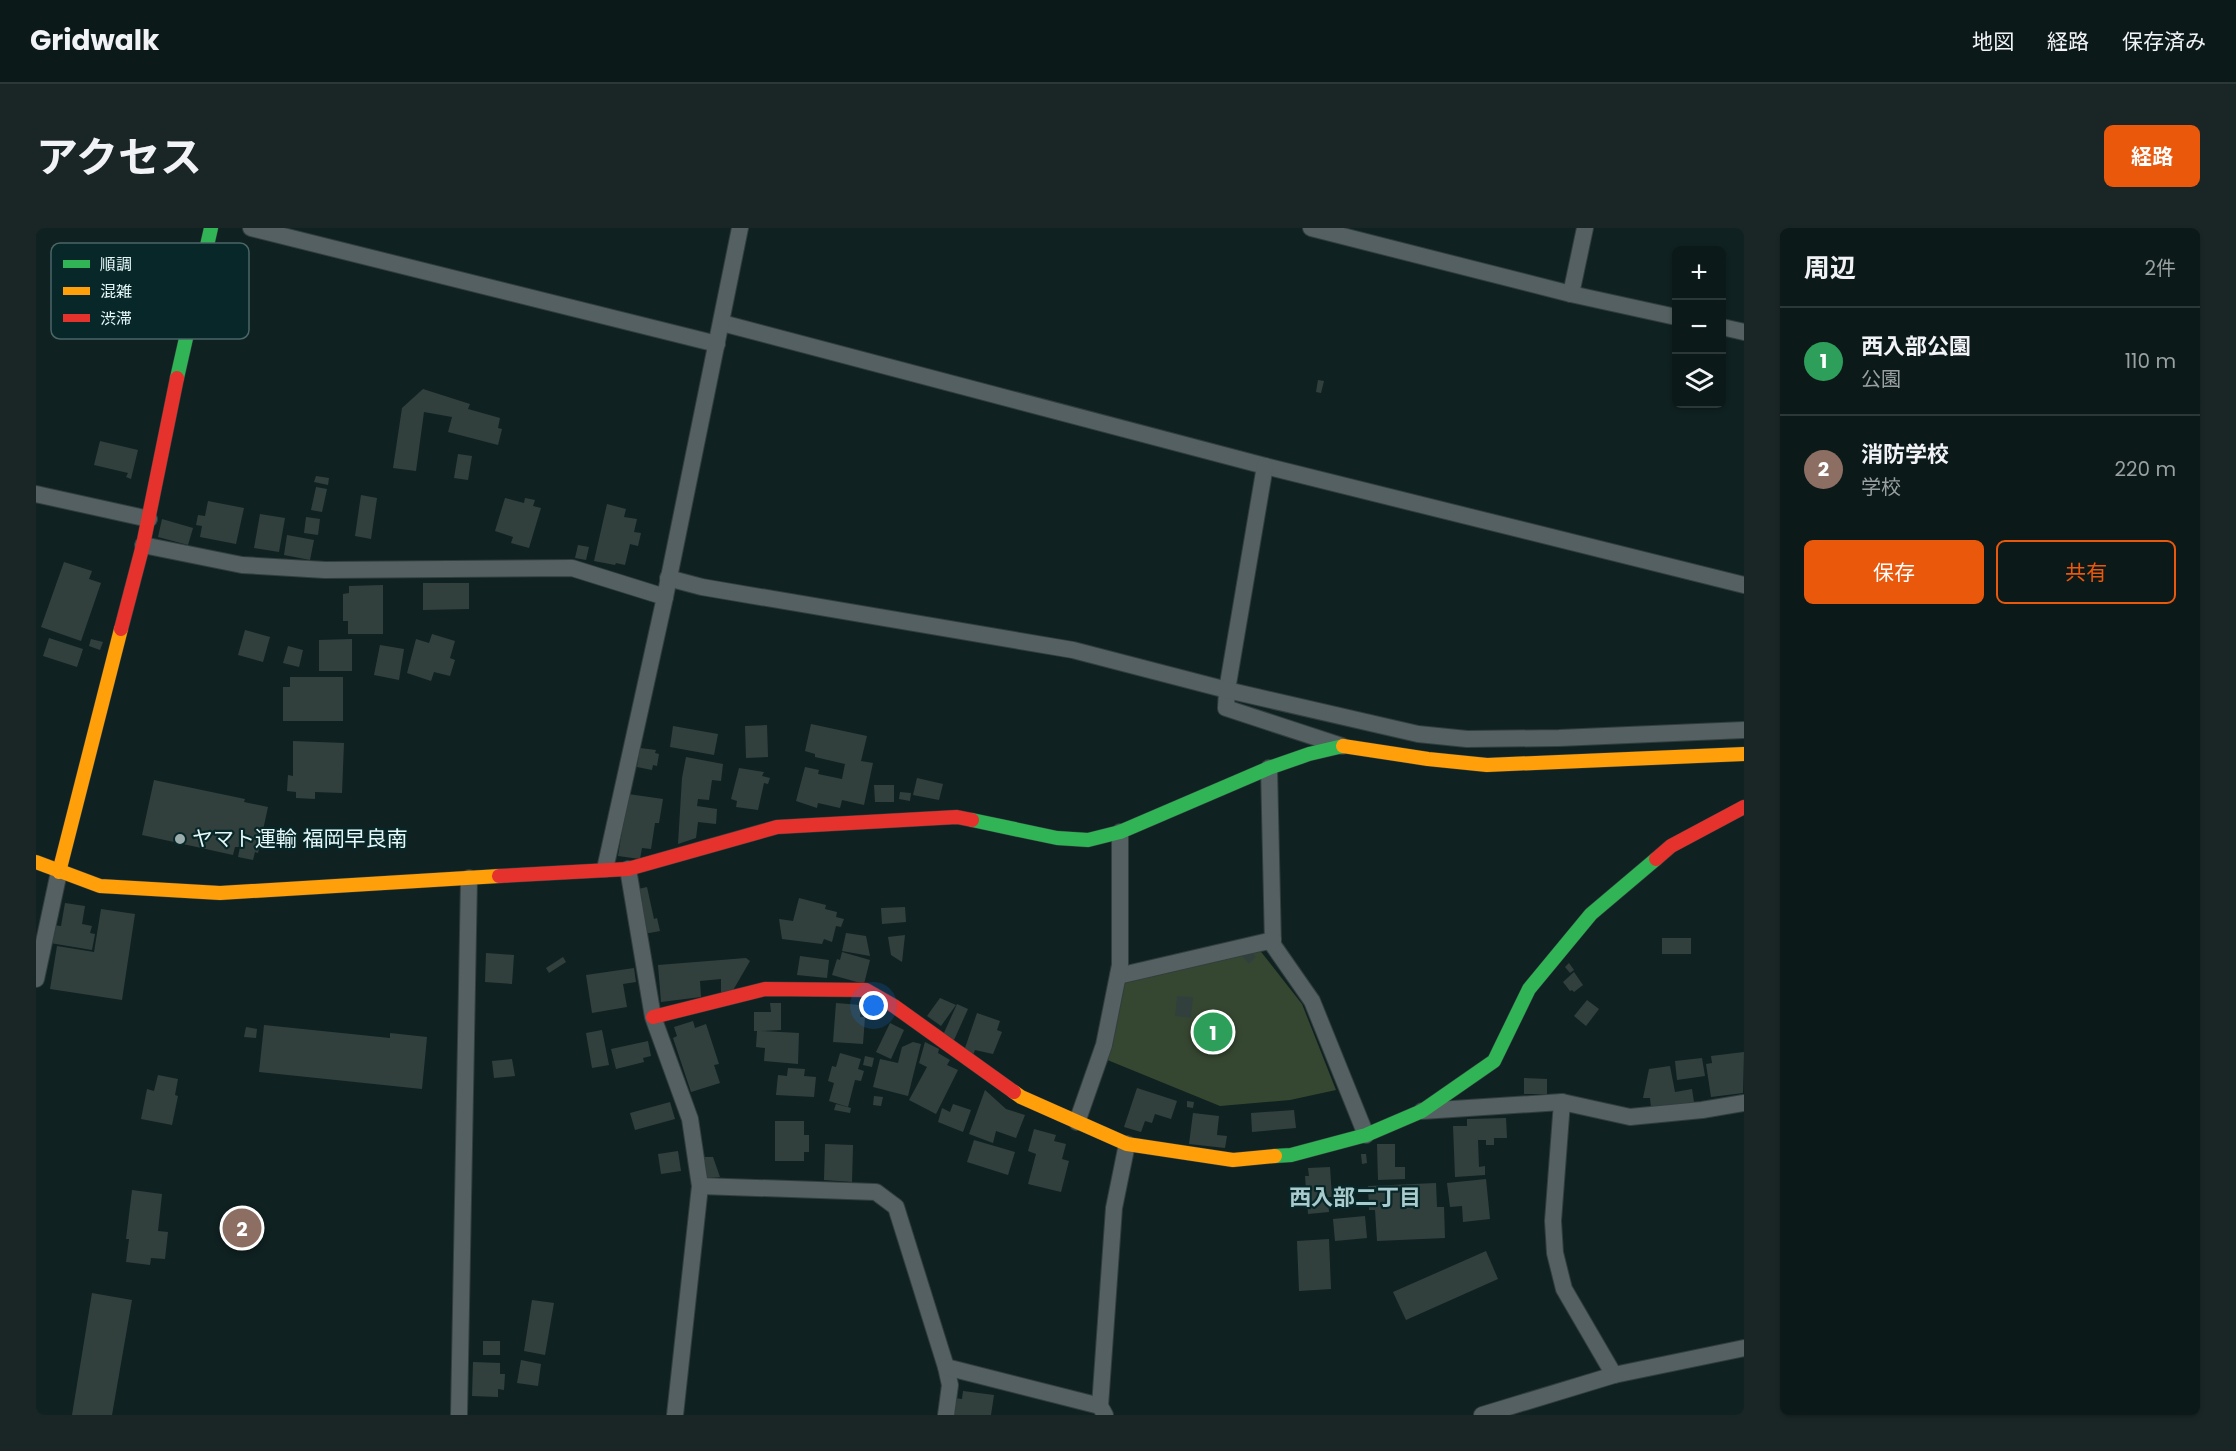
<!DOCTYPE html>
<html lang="ja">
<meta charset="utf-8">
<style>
:root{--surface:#0c1919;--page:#1a2626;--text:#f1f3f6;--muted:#9aa0a2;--line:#2c3838;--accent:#ea580c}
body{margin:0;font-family:Poppins,"Noto Sans JP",sans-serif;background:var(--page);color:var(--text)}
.controls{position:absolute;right:18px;top:18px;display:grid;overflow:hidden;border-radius:9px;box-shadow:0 2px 4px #0004}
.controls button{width:54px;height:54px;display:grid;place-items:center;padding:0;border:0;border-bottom:2px solid var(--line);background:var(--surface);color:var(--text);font:30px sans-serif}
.you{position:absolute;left:838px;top:778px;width:21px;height:21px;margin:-15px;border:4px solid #fff;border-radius:50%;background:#1a73e8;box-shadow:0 0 0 9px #1a73e833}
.badge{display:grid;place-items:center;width:39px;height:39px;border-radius:50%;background:var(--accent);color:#fff;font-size:20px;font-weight:700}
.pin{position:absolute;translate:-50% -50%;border:3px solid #fff;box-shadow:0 2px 6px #0006}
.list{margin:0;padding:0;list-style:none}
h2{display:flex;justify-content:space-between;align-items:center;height:78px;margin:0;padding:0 24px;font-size:26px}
h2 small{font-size:20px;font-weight:400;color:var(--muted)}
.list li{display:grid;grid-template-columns:39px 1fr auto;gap:18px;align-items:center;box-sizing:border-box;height:108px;padding:0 24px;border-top:2px solid var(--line)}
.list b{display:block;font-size:22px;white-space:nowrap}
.list p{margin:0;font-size:20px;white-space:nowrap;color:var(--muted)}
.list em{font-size:20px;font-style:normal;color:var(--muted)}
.actions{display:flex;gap:12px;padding:18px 24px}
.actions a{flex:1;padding:14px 0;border:2px solid var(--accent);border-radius:9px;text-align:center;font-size:21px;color:var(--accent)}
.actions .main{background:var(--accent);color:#fff}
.icon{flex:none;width:33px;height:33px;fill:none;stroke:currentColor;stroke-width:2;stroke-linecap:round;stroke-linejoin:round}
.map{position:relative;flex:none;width:1708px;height:1187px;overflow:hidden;border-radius:9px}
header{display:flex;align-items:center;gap:36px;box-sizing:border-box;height:84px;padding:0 30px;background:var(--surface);border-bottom:2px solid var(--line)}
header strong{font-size:28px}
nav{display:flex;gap:33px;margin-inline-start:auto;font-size:21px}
.intro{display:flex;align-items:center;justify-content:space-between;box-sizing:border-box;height:144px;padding:0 36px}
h1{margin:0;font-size:42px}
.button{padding:15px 27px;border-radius:9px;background:var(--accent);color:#fff;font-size:21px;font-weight:700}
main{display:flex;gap:36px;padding:0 36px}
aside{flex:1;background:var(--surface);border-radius:9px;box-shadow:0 2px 4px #0004}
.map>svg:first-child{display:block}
</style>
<header>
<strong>Gridwalk</strong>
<nav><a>地図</a><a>経路</a><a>保存済み</a></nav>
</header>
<div class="intro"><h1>アクセス</h1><a class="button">経路</a></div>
<main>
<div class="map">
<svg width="1708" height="1187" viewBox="0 0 1708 1187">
<rect width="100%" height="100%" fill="#102121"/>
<!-- green -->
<polygon fill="#364731" points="1222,720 1266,776 1300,862 1254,872 1184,878 1069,831 1089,755"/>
<!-- building -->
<g fill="#31403d">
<polygon points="1282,152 1288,153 1285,165 1280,164"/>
<polygon points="387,161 434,176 432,181 464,190 462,200 466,201 462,217 412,204 416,189 388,184 380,243 357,240 366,180"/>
<polygon points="64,213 102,222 95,251 90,249 92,245 58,237"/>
<polygon points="422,226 436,228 432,252 418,250"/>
<polygon points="280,248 293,250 292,257 278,254"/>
<polygon points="280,259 291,261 286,284 275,282"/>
<polygon points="325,267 341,270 335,311 319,308"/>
<polygon points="469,270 488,275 489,270 499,272 497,278 505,280 493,320 475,315 477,309 459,303"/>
<polygon points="172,273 208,280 200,316 164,309 166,298 160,297 162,287 169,288"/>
<polygon points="571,276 590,281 588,289 601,291 598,304 605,305 602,318 594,316 589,337 580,335 579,337 558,333"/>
<polygon points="224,286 249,290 243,324 218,320"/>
<polygon points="270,289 284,291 282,307 268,305"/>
<polygon points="126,291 157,300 152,317 122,309"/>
<polygon points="251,307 278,312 274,332 248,327"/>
<polygon points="542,317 553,319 550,332 539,330"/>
<polygon points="28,334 56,343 53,351 65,355 45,413 5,399"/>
<polygon points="387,355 433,355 433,381 387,382"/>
<polygon points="347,357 347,406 312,406 312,393 307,393 307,366 313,365 313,358"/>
<polygon points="209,402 234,409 227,434 202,427"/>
<polygon points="396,406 419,413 414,430 419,432 414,448 398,444 395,453 371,445 380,411 393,415"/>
<polygon points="13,410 47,421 41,439 7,428"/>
<polygon points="55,411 67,414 64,422 53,418"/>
<polygon points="316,411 316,443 283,443 283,412"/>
<polygon points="344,417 368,421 363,452 338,447"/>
<polygon points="252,418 267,422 263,439 247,435"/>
<polygon points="254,449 307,449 307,493 247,493 247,459 254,459"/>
<polygon points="775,496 831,508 825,533 837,535 828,577 806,572 804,580 782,575 781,580 760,573 769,539 783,542 782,546 806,551 809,536 779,529 779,526 769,523"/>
<polygon points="731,497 732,529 710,530 709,498"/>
<polygon points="637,498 682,506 678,527 634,519"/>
<polygon points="257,513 308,515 306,565 279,564 279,571 260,570 260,564 251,563 252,547 257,548"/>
<polygon points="604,520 620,522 619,525 623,526 621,538 617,537 616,542 601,539"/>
<polygon points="650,529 687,536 685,553 676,552 673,572 662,571 661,578 681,581 680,596 662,594 660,610 642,616 646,550"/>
<polygon points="703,540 728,544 726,548 734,550 732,556 728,555 722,582 700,579 701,573 695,571"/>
<polygon points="881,550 907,556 903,572 877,567"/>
<polygon points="118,552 209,571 208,574 232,579 222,625 219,624 217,632 202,629 204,619 199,619 197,627 106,607"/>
<polygon points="838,557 858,557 858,574 839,574"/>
<polygon points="864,564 875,565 874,573 863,571"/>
<polygon points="592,566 627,571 623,595 619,595 615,621 606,620 604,631 582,628"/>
<polygon points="611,659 618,691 621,690 624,703 608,706 598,662"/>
<polygon points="763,670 790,677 789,681 801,684 800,689 808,691 805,699 800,698 796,714 788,711 786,716 746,711 743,691 757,693"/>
<polygon points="29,675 49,678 46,696 56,698 54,705 59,706 56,722 14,715 17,697 25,698"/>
<polygon points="869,679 870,694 846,696 845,680"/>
<polygon points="65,681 99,686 86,772 14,761 21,718 58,724"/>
<polygon points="810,705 830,708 834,728 806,723"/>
<polygon points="869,707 866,734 855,727 852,709"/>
<rect x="1626" y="710" width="29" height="16"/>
<polygon points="1212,720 1220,729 1213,736 1205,727"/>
<polygon points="806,724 834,732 828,756 796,747 801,731 804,732"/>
<polygon points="450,725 478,727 476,756 449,754"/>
<polygon points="764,728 793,732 791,750 761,747"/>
<polygon points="527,729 530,734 513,745 510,740"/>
<polygon points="710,730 714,733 696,764 685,765 685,751 664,753 665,769 625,774 622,737"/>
<polygon points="1533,735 1538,742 1534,745 1529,739"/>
<polygon points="598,740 600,754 587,756 591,779 556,785 550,747"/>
<polygon points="1538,744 1547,757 1538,764 1536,762 1534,763 1527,754"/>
<polygon points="1141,768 1157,769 1155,790 1139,788"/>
<polygon points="904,770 920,777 905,798 891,788"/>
<polygon points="1551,772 1563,781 1550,798 1538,788"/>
<polygon points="734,775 745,775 745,802 725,803 763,805 762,836 728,833 729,820 720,819 721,803 718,803 718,784 735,784"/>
<polygon points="800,775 825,777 824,789 829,789 827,816 797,814"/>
<polygon points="921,776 932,781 918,812 907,807"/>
<polygon points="941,785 964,793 961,802 966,804 957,826 939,822 937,827 928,823"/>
<polygon points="657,793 659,800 670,796 683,836 678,837 684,855 655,864 637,810 641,808 638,799"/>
<polygon points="854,795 868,802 855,831 840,824"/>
<polygon points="228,797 354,810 354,805 391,809 386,861 223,844"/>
<polygon points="210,799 221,801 220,810 208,809"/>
<polygon points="566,802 573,837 556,840 550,805"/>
<polygon points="612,813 615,828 607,830 608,834 580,841 575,821"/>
<polygon points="877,814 885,816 872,868 837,859 844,831 862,835 866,819"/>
<polygon points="889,814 903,821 902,825 914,832 911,837 922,842 900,886 873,872 891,839 883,835"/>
<polygon points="1708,824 1707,865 1675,869 1670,836 1676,835 1675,828"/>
<polygon points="804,825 825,831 822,841 828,843 825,853 819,852 812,879 793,873 798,855 792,853 796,838 800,839"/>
<polygon points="829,828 838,830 836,839 827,837"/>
<polygon points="1666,830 1669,848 1641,852 1639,833"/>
<polygon points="476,831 479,848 458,850 456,833"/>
<polygon points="1634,838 1639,864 1656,861 1658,874 1615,880 1614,870 1607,870 1613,841"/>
<polygon points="752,840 769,841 768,848 780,849 778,869 740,867 742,847 751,848"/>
<polygon points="122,847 142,851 139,867 142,868 136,897 105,891 111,861 118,863"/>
<polygon points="1488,850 1511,851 1511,866 1488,866"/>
<polygon points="1101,860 1141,873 1135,891 1119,886 1116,895 1109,893 1105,904 1088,899"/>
<polygon points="949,862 970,881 989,887 980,910 960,903 957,915 933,906"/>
<polygon points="838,868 847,869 845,878 837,877"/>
<polygon points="1151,873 1158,874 1157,880 1151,879"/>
<polygon points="634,874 639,891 599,902 594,885"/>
<polygon points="800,876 815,880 814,885 798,882"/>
<polygon points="917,876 935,882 927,904 902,894 906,880 914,884"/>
<polygon points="1258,882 1260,900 1216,904 1215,885"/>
<polygon points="1157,885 1183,888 1181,907 1191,908 1189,920 1153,916"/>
<polygon points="1470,890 1471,910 1458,910 1458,917 1450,917 1450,912 1442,912 1443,939 1449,938 1449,947 1419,949 1417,898 1431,898 1431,891"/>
<polygon points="739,893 768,893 768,907 773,907 773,924 768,924 768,933 739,933"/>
<polygon points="998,901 1020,907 1018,913 1030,916 1026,931 1033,933 1025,964 992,956 1000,926 992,923"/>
<polygon points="938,912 979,924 972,947 931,934"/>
<polygon points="789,916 817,917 816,954 788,952"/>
<polygon points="1341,916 1359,916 1359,939 1369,939 1369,951 1342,952"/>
<polygon points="642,923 645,943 625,946 622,926"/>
<polygon points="1325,926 1330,926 1331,935 1326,936"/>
<polygon points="668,929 677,929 684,949 671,950"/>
<polygon points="1294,939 1296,969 1292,969 1293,984 1272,986 1269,948 1273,948 1272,940"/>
<polygon points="1450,951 1454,991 1427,994 1426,978 1414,979 1411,955"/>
<polygon points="1400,955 1401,979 1408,979 1409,1010 1341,1013 1339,982 1333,982 1332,958"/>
<polygon points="96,962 126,966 122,1003 132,1004 129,1031 115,1030 114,1037 90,1034 93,1011 90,1011"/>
<polygon points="1329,988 1331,1010 1299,1013 1297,991"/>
<polygon points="1293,1011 1295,1061 1263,1063 1261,1013"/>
<polygon points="1450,1023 1462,1051 1370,1092 1357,1064"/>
<polygon points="56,1065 96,1072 76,1187 36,1187"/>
<polygon points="496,1072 518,1075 509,1127 488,1123"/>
<rect x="447" y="1113" width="17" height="14"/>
<polygon points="485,1132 505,1136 502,1158 481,1155"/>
<polygon points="437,1134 464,1135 464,1146 469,1146 468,1162 462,1161 462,1169 436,1168"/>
<polygon points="927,1163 958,1167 955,1187 916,1187 919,1170 926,1171"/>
</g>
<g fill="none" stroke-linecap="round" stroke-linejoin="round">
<defs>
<g id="street">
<polyline points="215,0 681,116"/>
<polyline points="1275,0 1535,66 1640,89"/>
<polyline points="1535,66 1549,0"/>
<polyline points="686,95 1229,238 1708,357"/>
<polyline points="1686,99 1708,104"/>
<polyline points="1229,238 1191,462 1190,480 1306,518"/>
<polyline points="0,266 113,291"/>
<polyline points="107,317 206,337 289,342 536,340 629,369"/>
<polyline points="632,350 666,359 1037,422 1191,462 1382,506 1431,511 1523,510 1708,502"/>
<polyline points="1233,540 1237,717 1276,773 1330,907"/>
<polyline points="569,641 629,369 704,0"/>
<polyline points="592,641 617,789 654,891 664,958 639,1187"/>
<polyline points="1082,748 1237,712"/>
<polyline points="0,751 23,644"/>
<polyline points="1386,883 1526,874"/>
<polyline points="1041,894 1068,817 1084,737 1084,604"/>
<polyline points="664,958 840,964 860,979 910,1139 914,1157 910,1187"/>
<polyline points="910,1139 1064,1178"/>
<polyline points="1578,1147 1528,1061 1519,1025 1517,993 1526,874 1594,889 1666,882 1708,875"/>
<polyline points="423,1187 433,650"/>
<polyline points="1069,1187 1064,1178 1078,980 1091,916"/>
<polyline points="1446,1187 1578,1147 1708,1120"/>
</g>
<g id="fast">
<polyline points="141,150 175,0"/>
<polyline points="936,592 1021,610 1052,612 1084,604 1233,540 1273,526 1307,518"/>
<polyline points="1239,928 1255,927 1330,907 1386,883 1458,833 1493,761 1555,686 1620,631"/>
</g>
<g id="slow">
<polyline points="1307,518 1392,531 1451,537 1708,526"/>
<polyline points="0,634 64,658 184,665 463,648"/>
<polyline points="23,644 85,401"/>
<polyline points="978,864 985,869 1091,916 1197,932 1239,928"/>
</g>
<g id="jam">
<polyline points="85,401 107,317 141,150"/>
<polyline points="1620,631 1635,618 1708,579"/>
<polyline points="463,648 592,641 741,599 921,589 936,592"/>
<polyline points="617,789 729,761 830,762 858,778 978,864"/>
</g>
</defs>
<!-- street casing -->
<use href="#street" stroke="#323e3e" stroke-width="18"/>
<!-- fast casing -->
<use href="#fast" stroke="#323e3e" stroke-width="15"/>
<!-- slow casing -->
<use href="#slow" stroke="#323e3e" stroke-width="15"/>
<!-- jam casing -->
<use href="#jam" stroke="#323e3e" stroke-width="15"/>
<!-- street -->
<use href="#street" stroke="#546061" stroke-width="16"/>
<!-- fast -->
<use href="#fast" stroke="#30b455" stroke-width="14"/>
<!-- slow -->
<use href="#slow" stroke="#ff9f0a" stroke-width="14"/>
<!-- jam -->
<use href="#jam" stroke="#e5322d" stroke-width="14"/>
</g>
<!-- markers -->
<circle fill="#9cadad" stroke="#082729" stroke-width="2" cx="144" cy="611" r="6"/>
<g text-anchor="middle" stroke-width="4.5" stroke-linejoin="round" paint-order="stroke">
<!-- poi labels -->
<g font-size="21" fill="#e7f8f9" stroke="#082729" text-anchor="start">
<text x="156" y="618">ヤマト運輸 福岡早良南</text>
</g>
<!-- neighbourhood labels -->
<g font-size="22" font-weight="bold" fill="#a9cbcd" stroke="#082729">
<text x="1319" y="977">西入部二丁目</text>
</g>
</g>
<!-- legend -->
<rect x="15" y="15" width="198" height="96" rx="9" fill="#082729" stroke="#4b6667" stroke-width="1.5"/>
<rect x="27" y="32" width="27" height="8" fill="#30b455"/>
<rect x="27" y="59" width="27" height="8" fill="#ff9f0a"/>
<rect x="27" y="86" width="27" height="8" fill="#e5322d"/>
<g font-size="16" fill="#e7f8f9">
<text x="64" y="42">順調</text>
<text x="64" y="69">混雑</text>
<text x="64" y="96">渋滞</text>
</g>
</svg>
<div class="controls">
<button>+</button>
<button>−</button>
<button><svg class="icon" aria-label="layers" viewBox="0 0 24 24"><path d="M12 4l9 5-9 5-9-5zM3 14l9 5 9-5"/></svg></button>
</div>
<div class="you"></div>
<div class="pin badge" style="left:1177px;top:804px;background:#2e9e5b">1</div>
<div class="pin badge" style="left:206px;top:1000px;background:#8d6e63">2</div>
</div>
<aside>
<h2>周辺<small>2件</small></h2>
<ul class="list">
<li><span class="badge" style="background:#2e9e5b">1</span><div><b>西入部公園</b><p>公園</p></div><em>110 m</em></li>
<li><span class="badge" style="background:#8d6e63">2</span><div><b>消防学校</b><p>学校</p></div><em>220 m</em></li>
</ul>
<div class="actions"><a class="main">保存</a><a>共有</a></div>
</aside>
</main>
